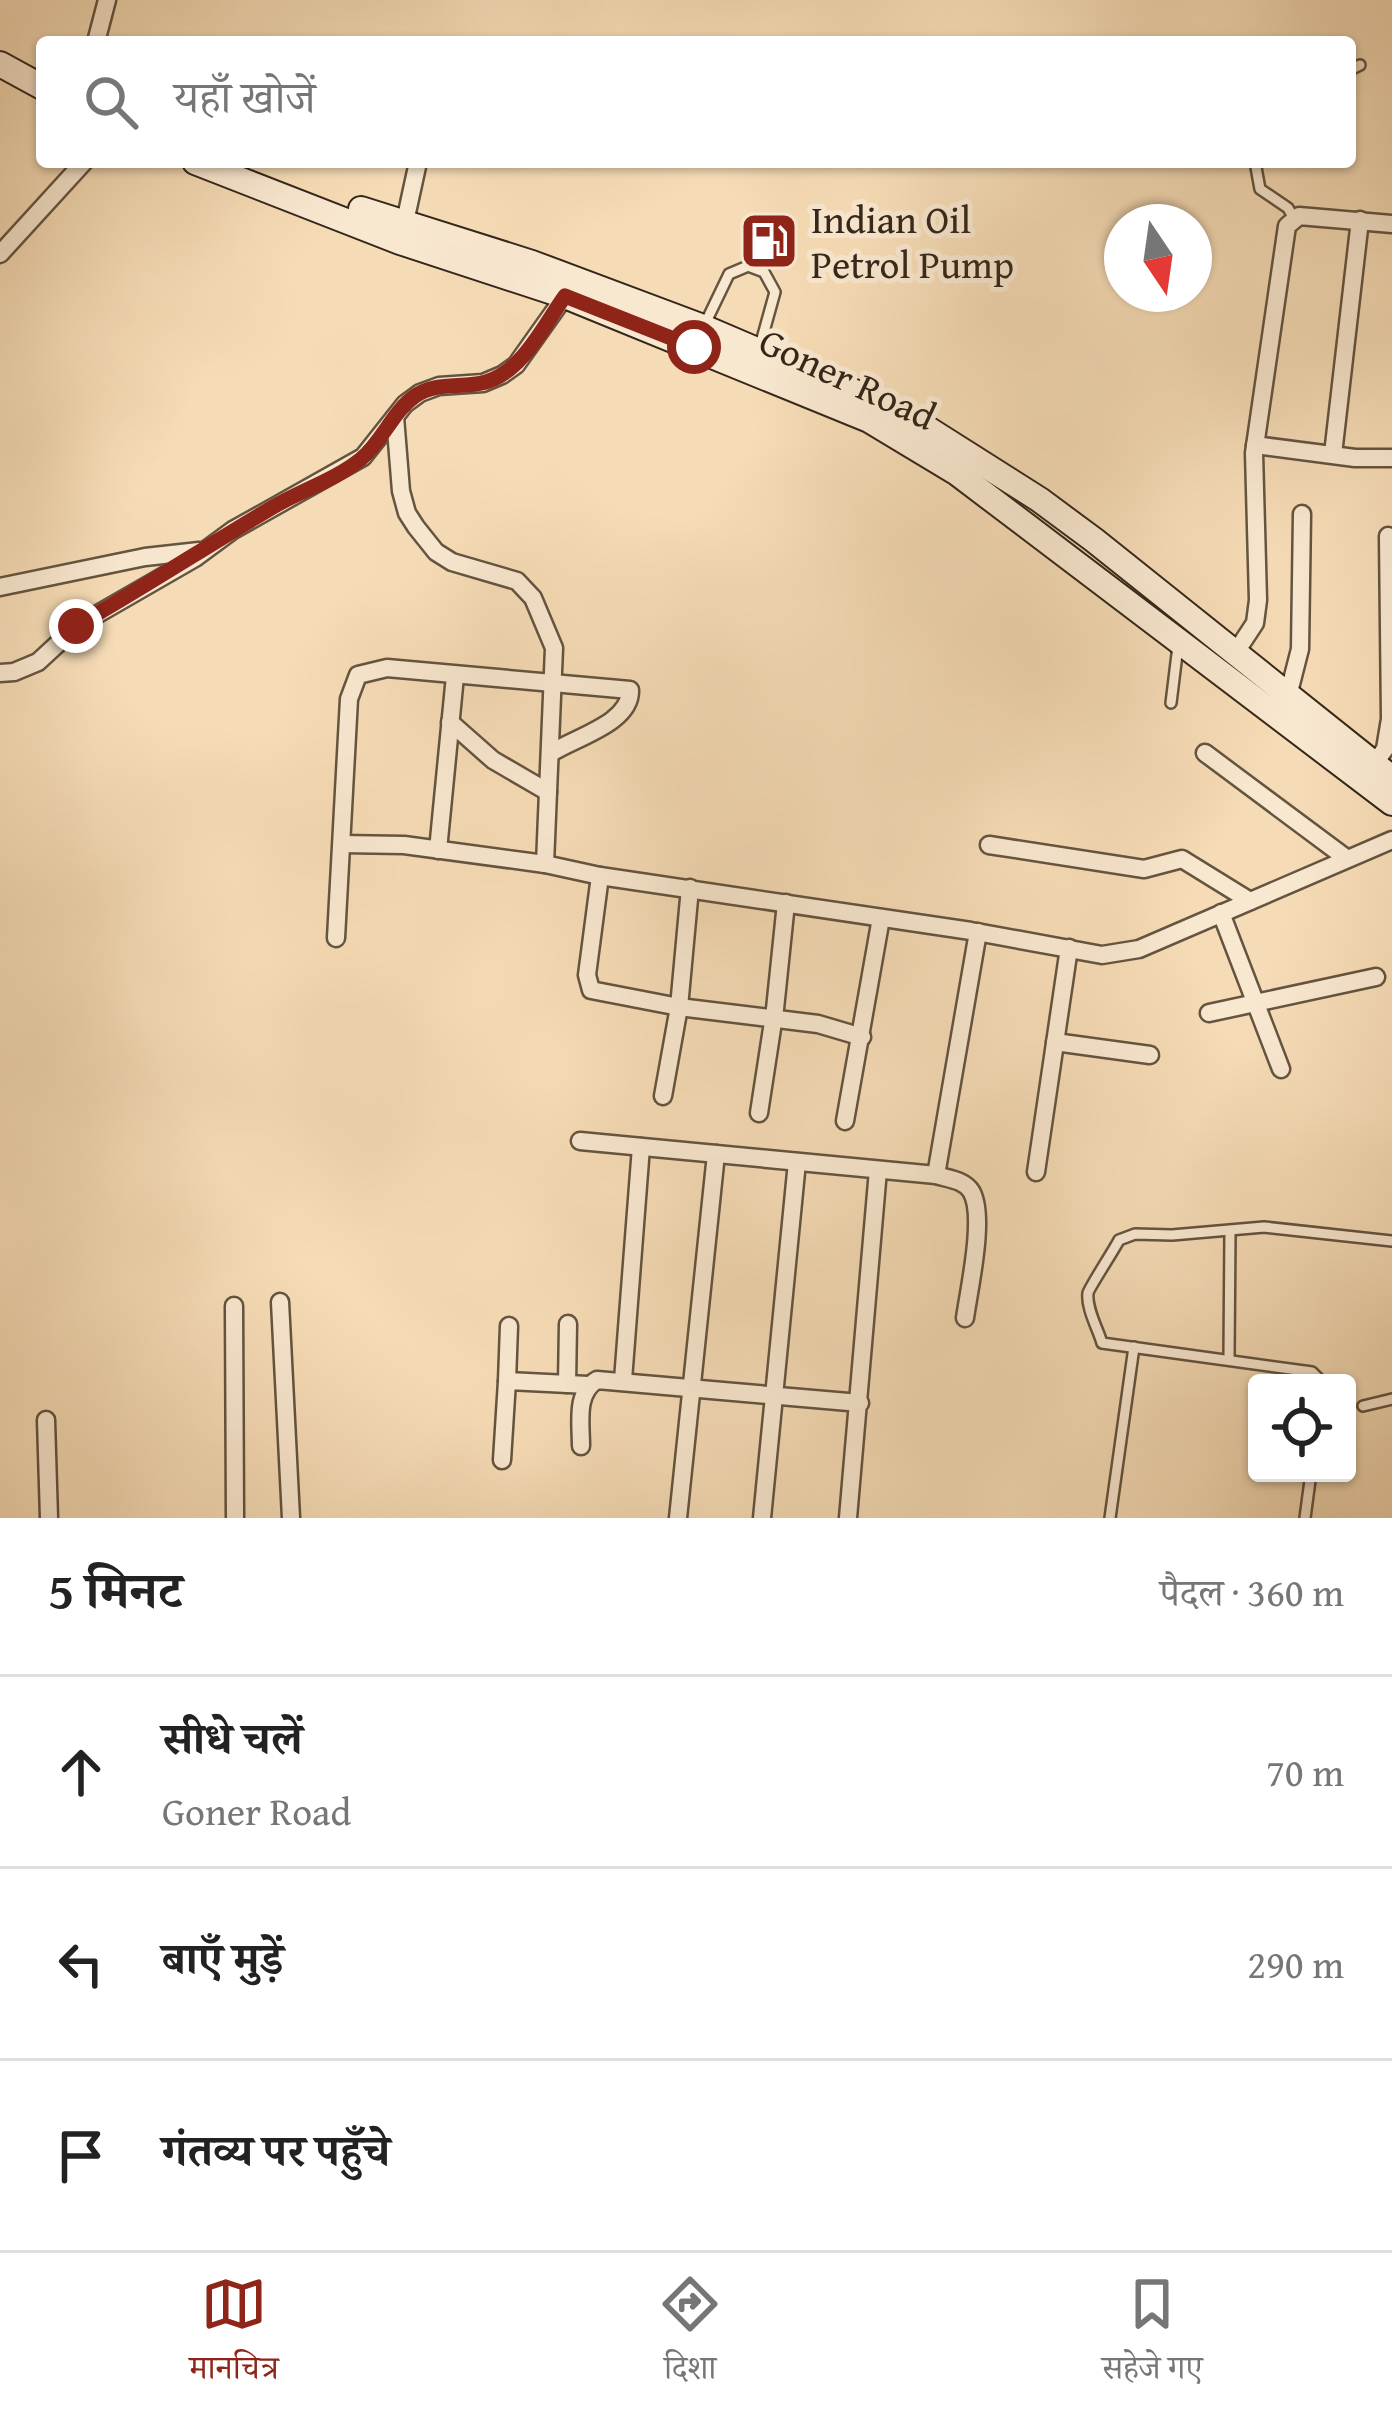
<!DOCTYPE html>
<html lang="hi">
<meta charset="utf-8">
<style>
:root{--surface:#fff;--page:#f6f6f6;--text:#222;--muted:#767676;--line:#e0e0e0;--accent:#8f2418}
body{margin:0;font-family:"Gentium Book Plus","Noto Serif Devanagari",serif;background:var(--page);color:var(--text)}
.controls{position:absolute;right:36px;bottom:36px;display:grid;overflow:hidden;border-radius:12px;box-shadow:0 3px 9px #0004}
.controls button{width:108px;height:108px;display:grid;place-items:center;padding:0;border:0;border-bottom:3px solid var(--line);background:var(--surface);color:var(--text);font:60px sans-serif}
.compass{position:absolute;left:1104px;top:204px;width:108px;height:108px;border-radius:50%;background:var(--surface);box-shadow:0 3px 9px #0004;rotate:167deg}
.stop{position:absolute;width:36px;height:36px;margin:-27px;border:9px solid #8f2418;border-radius:50%;background:#fff}
.stop.end{background:#8f2418;border-color:#fff;box-shadow:0 3px 12px #0008}
.list{margin:0;padding:0;list-style:none}
h2{display:flex;justify-content:space-between;align-items:center;height:156px;margin:0;padding:0 48px;font-size:51px}
h2 small{font-size:39px;font-weight:400;color:var(--muted)}
.list li{display:grid;grid-template-columns:78px 1fr auto;gap:36px;align-items:center;box-sizing:border-box;height:192px;padding:0 48px;border-top:3px solid var(--line)}
.list b{display:block;font-size:45px;white-space:nowrap}
.list p{margin:0;font-size:39px;white-space:nowrap;color:var(--muted)}
.list em{font-size:39px;font-style:normal;color:var(--muted)}
.icon{flex:none;width:66px;height:66px;fill:none;stroke:currentColor;stroke-width:2;stroke-linecap:round;stroke-linejoin:round}
.map{position:relative;flex:none;width:1392px;height:1518px;overflow:hidden}
.search{position:absolute;background:var(--surface);box-shadow:0 3px 9px #0004;left:36px;right:36px;top:36px;height:132px;display:flex;align-items:center;gap:30px;box-sizing:border-box;padding:0 42px;border-radius:12px;color:var(--muted);font-size:45px}
.sheet{height:732px;background:var(--surface)}
nav{display:flex;justify-content:space-around;align-items:center;box-sizing:border-box;height:168px;border-top:3px solid var(--line);background:var(--surface);font-size:33px;color:var(--muted)}
nav a{display:grid;justify-items:center;gap:6px}
nav .on{color:var(--accent)}
.map>svg:first-child{display:block}
</style>
<div class="map">
<svg width="1392" height="1518" viewBox="0 0 1392 1518">
<rect width="100%" height="100%" fill="#f6dcb6"/>
<filter id="stains"><feTurbulence type="fractalNoise" baseFrequency=".00167" numOctaves="4"/><feColorMatrix values="0 0 0 0 .2 0 0 0 0 .09 0 0 0 0 .02 0 0 0 .5 -.17"/></filter>
<radialGradient id="worn" r=".72"><stop offset=".6" stop-color="#630" stop-opacity="0"/><stop offset="1" stop-color="#630" stop-opacity=".3"/></radialGradient>
<g fill="none" stroke-linecap="round" stroke-linejoin="round">
<defs>
<g id="lane">
<polyline points="1350,70 1360,65"/>
<polyline points="1255,162 1260,189 1288,208 1294,219"/>
<polyline points="704,326 729,274 748,266 764,272 775,292 760,346"/>
<polyline points="1171,703 1178,646"/>
<polyline points="1229,1358 1230,1231"/>
<path d="M1323 1383 1312 1372 1102 1343C1098 1329 1086 1308 1088 1293 1089 1288 1114 1250 1119 1240L1135 1234 1172 1235 1264 1227 1392 1241"/>
<polyline points="1363,1406 1392,1399"/>
<polyline points="1110,1518 1134,1347"/>
<polyline points="1305,1518 1311,1473"/>
</g>
<g id="street">
<polyline points="96,42 107,0"/>
<polyline points="403,231 418,162"/>
<polyline points="0,254 84,162"/>
<polyline points="395,417 401,491 407,513 416,527 436,552 452,562 517,581 533,598 554,648 545,864 600,876 971,931 1102,955 1139,949 1392,840"/>
<polyline points="1255,445 1355,458 1392,458"/>
<polyline points="1333,454 1360,220"/>
<polyline points="0,587 145,557 199,551"/>
<polyline points="1234,655 1255,623 1258,600 1254,453 1287,226 1299,216 1392,224"/>
<polyline points="0,673 14,672 38,662 77,626 195,558 233,530 363,457 405,404 420,393 439,386 483,383 502,375 516,365 565,296"/>
<polyline points="1287,700 1300,649 1302,514"/>
<polyline points="450,722 493,760 548,792"/>
<polyline points="1205,753 1346,858"/>
<polyline points="1374,764 1385,749 1390,719 1388,536"/>
<polyline points="342,844 404,845 545,864"/>
<polyline points="989,845 1144,869 1182,859 1250,901"/>
<polyline points="438,850 455,676"/>
<polyline points="600,876 587,975 591,990 679,1007 818,1024 862,1037"/>
<polyline points="1221,913 1281,1069"/>
<path d="M336 938 349 699 358 675 387 668 630 690C631 723 576 737 551 753"/>
<polyline points="1209,1013 1376,977"/>
<polyline points="1055,1042 1150,1055"/>
<polyline points="663,1096 679,1007 690,888"/>
<polyline points="759,1113 775,1009 786,903"/>
<polyline points="845,1121 881,918"/>
<path d="M580 1141 936 1175C949 1179 964 1180 971 1191 986 1215 969 1289 965 1318"/>
<polyline points="1036,1172 1069,948"/>
<polyline points="936,1175 978,932"/>
<polyline points="280,1302 291,1518"/>
<polyline points="234,1306 235,1518"/>
<polyline points="623,1380 641,1147"/>
<polyline points="507,1381 509,1326"/>
<polyline points="567,1384 568,1324"/>
<polyline points="46,1420 49,1518"/>
<path d="M581 1446C581 1423 575 1393 597 1380L860 1403"/>
<polyline points="502,1460 507,1381 588,1385"/>
<polyline points="678,1518 716,1154"/>
<polyline points="762,1518 797,1162"/>
<polyline points="848,1518 878,1170"/>
</g>
<g id="secondary">
<polyline points="0,64 42,87"/>
<polyline points="195,162 400,242 565,296 869,420 957,473 1392,803"/>
<polyline points="361,209 532,263 703,327 857,393 928,429 1040,500 1094,540 1392,778"/>
</g>
</defs>
<!-- lane casing -->
<use href="#lane" stroke="#645440" stroke-width="14"/>
<!-- street casing -->
<use href="#street" stroke="#645440" stroke-width="21"/>
<!-- secondary casing -->
<use href="#secondary" stroke="#342619" stroke-width="28"/>
<!-- lane -->
<use href="#lane" stroke="#f9e8d0" stroke-width="9"/>
<!-- street -->
<use href="#street" stroke="#f9e8d0" stroke-width="16"/>
<!-- secondary -->
<use href="#secondary" stroke="#f9e8d0" stroke-width="24"/>
</g>
<g fill="none" stroke-linecap="round" stroke-linejoin="round">
<!-- route -->
<path stroke="#8f2418" stroke-width="15" d="M76 626C143 588 207 546 273 507 302 490 335 480 361 459 383 441 392 412 415 396 437 381 462 389 486 382 523 371 544 325 565 296L694 347"/>
</g>
<!-- icons -->
<defs>
<symbol id="fuel-square" viewBox="-11 -11 22 22"><rect x="-9" y="-9" width="18" height="18" rx="4" fill="#8f2418" stroke="#f9e8d0"/><path d="M-5.5-6h7V0h2V4h1.3V-2.5L3-4.5l.8-.8L6-3V5H2.5V1h-1V6h-7ZM-4.2-4.7v3.2H.2V-4.7Z" fill="#fff"/></symbol>
</defs>
<g fill-rule="evenodd">
<use href="#fuel-square" x="736" y="208" width="66" height="66"/>
</g>
<g text-anchor="middle" stroke-width="10" stroke-linejoin="round" paint-order="stroke">
<!-- poi labels -->
<g font-size="39" fill="#342619" stroke="#f9e8d0" text-anchor="start">
<text x="811" y="233">Indian Oil<tspan x="811" dy="45">Petrol Pump</tspan></text>
</g>
<!-- street labels -->
<g font-size="39" fill="#342619" stroke="#f9e8d0">
<text transform="translate(848 378) rotate(25)" y="14">Goner Road</text>
</g>
</g>
<rect width="100%" height="100%" filter="url(#stains)"/>
<rect width="100%" height="100%" fill="url(#worn)"/>
</svg>
<div class="controls">
<button><svg class="icon" aria-label="locate" viewBox="0 0 24 24"><circle cx="12" cy="12" r="6"/><path d="M12 2v4M12 18v4M2 12h4M18 12h4"/></svg></button>
</div>
<svg class="compass" viewBox="-18 -18 36 36"><path d="M0-13l5 13h-10z" fill="#e53935"/><path d="M0 13l5-13h-10z" fill="#767676"/></svg>
<div class="stop" style="left:694px;top:347px"></div>
<div class="stop end" style="left:76px;top:626px"></div>
<div class="search"><svg class="icon" aria-label="search" viewBox="0 0 24 24"><circle cx="10" cy="10" r="6"/><path d="M15 15l6 6"/></svg>यहाँ खोजें</div>
</div>
<section class="sheet">
<h2>5 मिनट<small>पैदल · 360 m</small></h2>
<ul class="list">
<li><svg class="icon" aria-label="ahead" viewBox="0 0 24 24"><path d="M12 20V5M6 11l6-6 6 6"/></svg><div><b>सीधे चलें</b><p>Goner Road</p></div><em>70 m</em></li>
<li><svg class="icon" aria-label="left" viewBox="0 0 24 24"><path d="M17 20v-9H6M10 6l-5 5 5 5"/></svg><div><b>बाएँ मुड़ें</b></div><em>290 m</em></li>
<li><svg class="icon" aria-label="arrive" viewBox="0 0 24 24"><path d="M6 21V4h12l-3 4 3 4H6"/></svg><div><b>गंतव्य पर पहुँचे</b></div></li>
</ul>
</section>
<nav>
<a class="on"><svg class="icon" aria-label="map" viewBox="0 0 24 24"><path d="M3 6l6-2 6 2 6-2v14l-6 2-6-2-6 2zM9 4v14M15 6v14"/></svg>मानचित्र</a>
<a><svg class="icon" aria-label="directions" viewBox="0 0 24 24"><path d="M12 3l9 9-9 9-9-9zM9 14v-3h6M13 9l2 2-2 2"/></svg>दिशा</a>
<a><svg class="icon" aria-label="saved" viewBox="0 0 24 24"><path d="M7 4h10v16l-5-4-5 4z"/></svg>सहेजे गए</a>
</nav>
